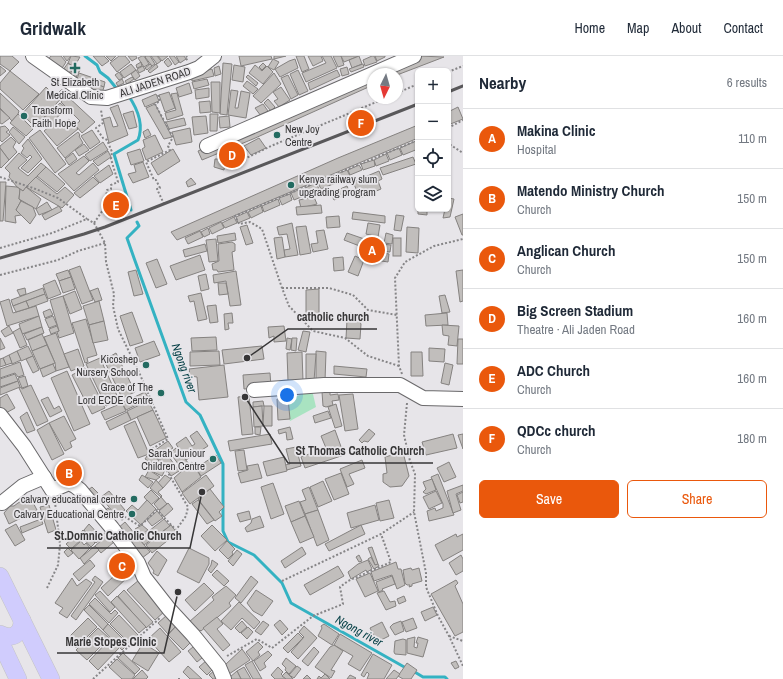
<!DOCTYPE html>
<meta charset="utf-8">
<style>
:root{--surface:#fff;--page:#f6f6f7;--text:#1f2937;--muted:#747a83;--line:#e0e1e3;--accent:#ea580c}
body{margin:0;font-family:"Archivo Narrow",sans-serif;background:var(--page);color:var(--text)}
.controls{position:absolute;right:12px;top:12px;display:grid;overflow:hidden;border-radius:6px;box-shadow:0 1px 3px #0004}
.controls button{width:36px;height:36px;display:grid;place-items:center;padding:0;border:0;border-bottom:1px solid var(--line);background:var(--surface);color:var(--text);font:20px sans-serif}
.compass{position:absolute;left:367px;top:12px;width:36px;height:36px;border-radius:50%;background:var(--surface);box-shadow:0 1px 3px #0004;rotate:185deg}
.you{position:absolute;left:287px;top:339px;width:14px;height:14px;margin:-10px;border:3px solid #fff;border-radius:50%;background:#1a73e8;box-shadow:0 0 0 6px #1a73e833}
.badge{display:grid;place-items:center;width:26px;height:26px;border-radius:50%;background:var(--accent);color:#fff;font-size:13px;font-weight:700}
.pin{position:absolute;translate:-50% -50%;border:2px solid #fff;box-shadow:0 1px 4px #0006}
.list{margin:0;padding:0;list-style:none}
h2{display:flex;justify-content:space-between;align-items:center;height:52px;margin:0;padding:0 16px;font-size:17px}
h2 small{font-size:13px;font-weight:400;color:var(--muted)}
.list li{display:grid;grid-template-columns:26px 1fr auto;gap:12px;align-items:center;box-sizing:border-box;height:60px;padding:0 16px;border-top:1px solid var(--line)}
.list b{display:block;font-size:15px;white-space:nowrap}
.list p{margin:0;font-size:13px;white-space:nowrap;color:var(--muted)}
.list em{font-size:13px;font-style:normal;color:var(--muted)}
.actions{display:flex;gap:8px;padding:12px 16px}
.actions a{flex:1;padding:9px 0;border:1px solid var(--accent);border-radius:6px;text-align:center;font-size:14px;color:var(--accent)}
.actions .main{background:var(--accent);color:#fff}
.icon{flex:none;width:22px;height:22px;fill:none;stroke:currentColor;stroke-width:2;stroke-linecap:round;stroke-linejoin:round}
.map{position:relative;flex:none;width:463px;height:623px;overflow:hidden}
header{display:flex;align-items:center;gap:24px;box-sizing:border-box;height:56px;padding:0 20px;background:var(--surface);border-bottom:1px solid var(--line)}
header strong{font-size:19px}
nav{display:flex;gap:22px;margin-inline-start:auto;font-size:14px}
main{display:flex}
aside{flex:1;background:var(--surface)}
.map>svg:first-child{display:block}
</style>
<header>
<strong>Gridwalk</strong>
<nav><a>Home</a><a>Map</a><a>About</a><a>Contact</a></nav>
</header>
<main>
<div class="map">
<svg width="463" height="623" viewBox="0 0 463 623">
<rect width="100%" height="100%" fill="#e7e5e9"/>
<!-- green -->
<polygon fill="#a9e3c1" points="312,334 316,351 290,365 285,345"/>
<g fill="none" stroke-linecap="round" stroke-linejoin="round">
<!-- stream -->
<g stroke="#34b2c2" stroke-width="3">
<polyline points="85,0 97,9 100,16 108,22 117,33"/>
<path d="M128 39C137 52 144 69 138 84L114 98 131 154"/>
<polyline points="137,166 139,170 127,182 134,202 186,346 200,359 223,408 223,475 228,486 254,499 282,527 291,547 406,612"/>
<polyline points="413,615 423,621 445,621 447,623"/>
</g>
</g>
<!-- building -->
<g fill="#c1bebc" stroke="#858280">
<polygon points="0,0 12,0 19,6 10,15 0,8"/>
<polygon points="51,0 61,0 66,6 59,17 45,7"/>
<polygon points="63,0 71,0 67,5"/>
<polygon points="71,0 80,1 74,11 68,7"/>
<polygon points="93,0 104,0 109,5 102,10"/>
<polygon points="106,0 116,0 111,5"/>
<polygon points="119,0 125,0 130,6 117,16 110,7"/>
<polygon points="128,0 136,0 137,2 132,5"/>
<polygon points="142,0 144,0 149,8 144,11 138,2"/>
<polygon points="146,0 150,0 155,8 152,10 145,1"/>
<polygon points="151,0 157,0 161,5 157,8"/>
<polygon points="158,0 168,0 162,5"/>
<polygon points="169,0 174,0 179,6 175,9"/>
<polygon points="176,0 184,0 186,3 180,7"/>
<polygon points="239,0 271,0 272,3 241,10"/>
<polygon points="274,0 286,0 274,3"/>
<polygon points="296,0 304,0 309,13 302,16"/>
<polygon points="308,0 321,0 323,5 313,10"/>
<polygon points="322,0 331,0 337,12 306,26 302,17 326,7"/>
<polygon points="333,0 341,0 344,9 338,11"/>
<polygon points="341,0 359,0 344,6"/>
<polygon points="359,0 362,8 352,12 349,4"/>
<polygon points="372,0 374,0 377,6 365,10 363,4"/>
<polygon points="375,0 385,0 385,1 377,5"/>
<polygon points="418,0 444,1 397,19 374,18"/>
<polygon points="168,2 172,8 168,11 164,6"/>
<polygon points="273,3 279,6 274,14 268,11"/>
<polygon points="295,3 298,12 280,21 275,13 289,5"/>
<polygon points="141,6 142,10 137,12 136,9"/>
<polygon points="68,7 73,11 66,22 60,18"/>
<polygon points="223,7 232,8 227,59 220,58"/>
<polygon points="263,7 266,10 262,14 259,11"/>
<polygon points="131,8 136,14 124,22 120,16"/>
<polygon points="150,8 152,10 147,14 145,12"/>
<polygon points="156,8 158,11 150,17 148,15"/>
<polygon points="363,8 364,11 351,16 349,13"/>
<polygon points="234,9 245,11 243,26 232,24"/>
<polygon points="255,9 262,15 267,10 273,16 263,28 249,17"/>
<polygon points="0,10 6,15 0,20"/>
<polygon points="143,10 145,14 139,17 137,13"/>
<polygon points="219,10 221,18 215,20 214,12"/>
<polygon points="74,11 80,14 73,27 67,23"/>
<polygon points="347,11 349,18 342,20 340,13"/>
<polygon points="212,13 214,20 192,25 191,18"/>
<polygon points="136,14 140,20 135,24 131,18"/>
<polygon points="298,14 308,35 299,39 290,18"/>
<polygon points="337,14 340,20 310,34 308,27"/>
<polygon points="10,15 39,38 23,54 0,33 0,27"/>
<polygon points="119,16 123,22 119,24 115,19"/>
<polygon points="79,17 105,26 104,31 81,23 76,26"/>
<polygon points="274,17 281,28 261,47 253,40"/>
<polygon points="373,18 373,29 253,83 202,104 198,95 250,73"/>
<polygon points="248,19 258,27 256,30 246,21"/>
<polygon points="288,19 298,39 291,43 281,22"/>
<polygon points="132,21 134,23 127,28 125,25"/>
<polygon points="81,23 104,31 102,37 79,29"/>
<polygon points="122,23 124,27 118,30 116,27"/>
<polygon points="207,23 209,29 194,33 192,26"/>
<polygon points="247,25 258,33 253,38 243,30"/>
<polygon points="211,26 220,26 220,57 212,56"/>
<polygon points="189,27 192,37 179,41 176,32"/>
<polygon points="46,31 55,40 62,33 66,37 35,71 22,58"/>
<polygon points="281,31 290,44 279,51 274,45 278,43 273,36"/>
<polygon points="209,32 209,41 196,43 195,34"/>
<polygon points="231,34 238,35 235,52 238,52 241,35 250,37 246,62 228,59"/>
<polygon points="169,36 175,52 165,56 159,39"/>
<polygon points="0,37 19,55 18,58 12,65 0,52"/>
<polygon points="177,37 183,59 167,64 165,57 176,54 171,38"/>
<polygon points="156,38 159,45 145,51 142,44"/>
<polygon points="66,39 95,66 82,77 75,69 80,65 61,46"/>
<polygon points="268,43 275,51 271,55 264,47"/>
<polygon points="210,45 211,56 200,57 199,46"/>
<polygon points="60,47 67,53 55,63 61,70 69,63 78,73 57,90 44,75 50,70 43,63"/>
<polygon points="155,48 172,81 164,83 146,52"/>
<polygon points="263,48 268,55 261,60 255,52"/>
<polygon points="118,49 128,79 109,87 103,63 110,61 113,71 118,70 110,52"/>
<polygon points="458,51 463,63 448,69 448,56"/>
<polygon points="0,53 10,62 2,68 0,67"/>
<polygon points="133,55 137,71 129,73 123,58"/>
<polygon points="18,58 33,73 26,80 10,67"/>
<polygon points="210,58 218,58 217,75 210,75"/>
<polygon points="206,60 208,77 194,79 192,61"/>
<polygon points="229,60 230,71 220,72 219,61"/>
<polygon points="184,62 186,69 169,73 166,66"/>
<polygon points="418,69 418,82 177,184 171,176 338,102"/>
<polygon points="5,70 9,74 6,76 10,79 2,86 0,84 0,71"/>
<polygon points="13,71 25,81 19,88 9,76"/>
<polygon points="190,72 192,86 176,89 172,76"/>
<polygon points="148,73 151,79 145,82 143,76"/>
<polygon points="40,74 66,108 55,117 29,82"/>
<polygon points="92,74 100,86 90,93 81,80"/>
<polygon points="78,76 80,79 79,80 83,87 65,102 57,92"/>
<polygon points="155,79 163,96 146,104 142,93 145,91 143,84"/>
<polygon points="11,81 16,86 13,91 17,96 9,104 0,92 0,90"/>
<polygon points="259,82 266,92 251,99 244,90"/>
<polygon points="28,83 42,103 28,117 21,112 32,101 30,99 27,102 21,97 24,92 22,90"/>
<polygon points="416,85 418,93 403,99 400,92"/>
<polygon points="103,86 108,94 90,105 85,99"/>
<polygon points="84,88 89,94 79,100 75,94"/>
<polygon points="0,92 9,104 1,112 0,111"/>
<polygon points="399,92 402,99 390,104 387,97"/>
<polygon points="140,93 144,105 131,109 127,97"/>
<polygon points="173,93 180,105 158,119 151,107"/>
<polygon points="108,95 111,101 98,110 93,105"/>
<polygon points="19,97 27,104 18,112 28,120 41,107 46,111 23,135 17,131 9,121 10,117 5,112"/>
<polygon points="73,97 77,103 69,109 65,103"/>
<polygon points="386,98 389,105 376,110 374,104"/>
<polygon points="84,100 89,105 76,117 79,119 93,107 99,114 74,135 58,118"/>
<polygon points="413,101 416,108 383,119 380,112"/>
<polygon points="215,103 225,103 224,114 214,111"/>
<polygon points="374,104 375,110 363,114 361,108"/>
<polygon points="143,106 149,121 133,127 128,118 136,116 134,109"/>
<polygon points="109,109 113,118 100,127 94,120"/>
<polygon points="359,109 362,114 350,119 348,114"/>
<polygon points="46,111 65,128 57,136 37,120"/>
<polygon points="347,114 350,120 333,128 330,121"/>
<polygon points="379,115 382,123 378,125 381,133 360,142 353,126"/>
<polygon points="36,121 57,138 65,131 74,139 62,152 26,131"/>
<polygon points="93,121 99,127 80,142 74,137"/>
<polygon points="330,121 333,128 321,133 318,127"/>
<polygon points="191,122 196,128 188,131 186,126"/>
<polygon points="0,126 6,126 3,165 0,165"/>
<polygon points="316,127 319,133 308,138 305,132"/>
<polygon points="6,130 17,131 20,133 19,143 21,145 16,154 21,159 15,160 16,167 5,165"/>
<polygon points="347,130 350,137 334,144 331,137"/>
<polygon points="26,131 41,143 36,153 19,143 20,133 23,135"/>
<polygon points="303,132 306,139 294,144 291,137"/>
<polygon points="290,138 292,144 282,149 279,142"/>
<polygon points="314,141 317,148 301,152 299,144"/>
<polygon points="448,142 454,143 450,161 443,162 445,153 448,153"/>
<polygon points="278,143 280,149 264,156 262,150"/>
<polygon points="21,145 33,151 36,159 30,168 16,154"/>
<polygon points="47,146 52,154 39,159 36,153"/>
<polygon points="321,149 322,157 297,159 296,151"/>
<polygon points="59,150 62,155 45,164 42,159"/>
<polygon points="261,150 263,156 251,162 248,156"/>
<polygon points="418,153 427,153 427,159 418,158"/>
<polygon points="247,156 250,162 238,167 236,161"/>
<polygon points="353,156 385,160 385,167 352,163"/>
<polygon points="463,158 463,179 462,179 455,161"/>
<polygon points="396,159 404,160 401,175 394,174"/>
<polygon points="339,160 340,171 327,172 326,161"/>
<polygon points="234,161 237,167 225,172 222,167"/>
<polygon points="221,166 224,172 212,178 209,172"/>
<polygon points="292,167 298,199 285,201 284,194 290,193 287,178 279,179 277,171"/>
<polygon points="368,167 380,169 378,181 366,178"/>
<polygon points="247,169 253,187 246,189 240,171"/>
<polygon points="306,170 311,197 300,199 296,171"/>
<polygon points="407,171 419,172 418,197 406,196"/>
<polygon points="208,172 210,178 204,181 201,176"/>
<polygon points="324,174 328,193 313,196 311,188 318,187 316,175"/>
<polygon points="200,175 203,181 188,188 185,182"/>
<polygon points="235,177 236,184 218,187 217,180"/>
<polygon points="347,177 373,186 370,194 344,184"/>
<polygon points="386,177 393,179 392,188 384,187"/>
<polygon points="282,181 285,201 277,203 274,182"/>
<rect x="393" y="182" width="8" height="18"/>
<polygon points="216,183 218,205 209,206 206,184"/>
<polygon points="232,186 235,188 235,195 232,196 234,214 218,216 217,214 213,214 212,208 219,205 218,188"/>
<polygon points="205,188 207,195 185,201 183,194"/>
<polygon points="381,188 391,189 390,196 380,195"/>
<polygon points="370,195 389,198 388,206 369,203"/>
<polygon points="200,199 205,214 176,224 170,210"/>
<polygon points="355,200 364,204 358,220 348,216"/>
<polygon points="343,201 344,214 334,215 333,202"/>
<polygon points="157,203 167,228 156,232 146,207"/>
<polygon points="80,210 93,244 82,248 69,214"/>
<polygon points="68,214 71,221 59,225 56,218"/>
<polygon points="136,214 143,238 134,240 128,216"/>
<polygon points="463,214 463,245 460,246 456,215"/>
<polygon points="236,215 241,249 230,250 226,225 214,227 213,219"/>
<polygon points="206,218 209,233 201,235 198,220"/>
<polygon points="71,221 75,233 63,237 59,225"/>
<polygon points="55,224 61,238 48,243 43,229"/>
<polygon points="218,227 226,227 228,238 219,239"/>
<polygon points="25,232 26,238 20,240 17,234"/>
<polygon points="43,232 45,238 13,250 11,244"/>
<polygon points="98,232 102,244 95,246 90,235"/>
<polygon points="319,233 319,260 306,260 306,234"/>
<polygon points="75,235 82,253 70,258 63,240"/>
<polygon points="201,237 207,263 198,265 194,245 190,246 188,240"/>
<polygon points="45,238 48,245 29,252 26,245"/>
<polygon points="445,239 450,256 442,257 439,240"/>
<polygon points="63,240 74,277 59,282 57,276 59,275 50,244"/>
<polygon points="9,243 13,257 36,250 39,260 7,270 0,246"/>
<polygon points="26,245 29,252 16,256 13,250"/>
<polygon points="99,245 104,265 89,269 83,250"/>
<polygon points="216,249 218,266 210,267 207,250"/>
<polygon points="50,253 53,259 45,262 43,256"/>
<polygon points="132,256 143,286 130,290 120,260"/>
<polygon points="232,257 233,267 228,267 229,273 225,274 224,258"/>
<polygon points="350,257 355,258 361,268 360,283 346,282 347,264 350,265"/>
<polygon points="447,257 448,269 426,270 425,259"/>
<polygon points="39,260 42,271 22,278 19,268"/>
<polygon points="53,260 57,269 49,272 45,263"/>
<polygon points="86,263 97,299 87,302 88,306 85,307 72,267"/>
<polygon points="104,265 108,284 93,287 89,269"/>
<polygon points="442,269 459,270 457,290 448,289 449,280 443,279"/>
<polygon points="9,270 13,277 5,281 1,275"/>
<polygon points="57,270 59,275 51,278 49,273"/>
<polygon points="284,270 286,285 274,286 274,280 269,282 268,271"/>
<polygon points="42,271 44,277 27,284 24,278"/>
<polygon points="20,272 27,289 20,292 13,276"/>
<polygon points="303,275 310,276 306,296 298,294"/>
<polygon points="56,277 69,311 56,315 55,307 44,281"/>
<polygon points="42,278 47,289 32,295 28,284"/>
<polygon points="216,281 217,294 192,295 191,282"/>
<polygon points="0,282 5,292 0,294"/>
<polygon points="287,282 292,283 290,294 286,293"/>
<polygon points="292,282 297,282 296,295 291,294"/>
<polygon points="458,283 463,283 463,308 457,308"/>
<polygon points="154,285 160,299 140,306 135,292"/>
<polygon points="47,289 55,307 40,313 32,295"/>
<polygon points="28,290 33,300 21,305 17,295"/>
<polygon points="262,290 264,303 224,308 222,294"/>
<polygon points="429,292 445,293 444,306 429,305"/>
<polygon points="78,293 84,310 71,315 64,298"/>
<polygon points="17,295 21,304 12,308 9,299"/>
<polygon points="219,295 220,309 190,310 190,296"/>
<polygon points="316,295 326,296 325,325 316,325"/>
<polygon points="302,296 303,325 288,325 287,297"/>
<polygon points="411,296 422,296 423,320 411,320"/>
<polygon points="116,297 135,336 122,342 104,304"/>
<polygon points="306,298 316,298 314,325 306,325"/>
<polygon points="9,299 12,307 6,309 3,302"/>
<polygon points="33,300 39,314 33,317 26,303"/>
<polygon points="3,302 6,309 0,311 0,303"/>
<polygon points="100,302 119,344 106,350 86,308"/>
<polygon points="20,306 24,319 18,321 15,317 0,322 0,313"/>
<polygon points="445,307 453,309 449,329 441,327"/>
<polygon points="53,308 56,315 43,321 40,313"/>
<polygon points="224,309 228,341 199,344 197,321 190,320 189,313"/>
<polygon points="334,310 367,313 366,321 334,318"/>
<polygon points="85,312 105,352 92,358 72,319"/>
<polygon points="67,315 90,368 74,375 51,322"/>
<polygon points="270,317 271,331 244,333 243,319"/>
<polygon points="15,318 18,325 0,331 0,323"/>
<polygon points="25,320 28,330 22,332 18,322"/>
<polygon points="18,325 20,331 0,339 0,332"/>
<polygon points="31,329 48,365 37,370 19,332 21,331 22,333"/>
<polygon points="330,335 330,339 338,338 339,344 332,345 333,349 326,351 323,350 322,336"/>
<polygon points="145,336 149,343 126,354 122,347"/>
<polygon points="7,338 15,352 4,358 0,352 0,342"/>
<polygon points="353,338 358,373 345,375 339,339"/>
<polygon points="249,340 253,378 242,379 238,341"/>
<polygon points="48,341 54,353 59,350 62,355 50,361 41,344"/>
<polygon points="288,342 290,363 278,364 277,343"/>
<polygon points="148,345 153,354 131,364 127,355"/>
<polygon points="263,345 264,350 262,350 253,351 253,346"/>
<polygon points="122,347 126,355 105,364 101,356"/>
<polygon points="336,348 342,370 335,372 328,351"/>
<polygon points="262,350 263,370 254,371 253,351"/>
<polygon points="264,350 272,350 272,370 263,370"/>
<polygon points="153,354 166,382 150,390 137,361"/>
<polygon points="328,355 331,362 315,367 313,360"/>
<polygon points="27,356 35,374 27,377 20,361"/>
<polygon points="127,356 131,364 110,374 106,366"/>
<polygon points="64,360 76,383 70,386 72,391 65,395 49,367"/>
<polygon points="135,365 149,398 138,402 124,370"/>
<polygon points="49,367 64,398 52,404 37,374"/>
<polygon points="255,371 261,371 260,379 255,378"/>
<polygon points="290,371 293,383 287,384 286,376 279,378 278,374"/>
<polygon points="369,373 375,378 368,386 364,385 362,387 359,384"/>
<polygon points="335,374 344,399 305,412 301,401 326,392 321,380"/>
<polygon points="197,375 208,390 186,404 176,388 186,381 192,390 195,388 190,380"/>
<polygon points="270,378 272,388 230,395 228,385"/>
<polygon points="453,378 457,392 426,399 422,386"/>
<polygon points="463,378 463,393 458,379"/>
<polygon points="168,385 173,392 166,397 179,415 171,420 154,395"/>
<polygon points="296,391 301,410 287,414 285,409 290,408 286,393"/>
<polygon points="176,392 189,408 182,413 170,397"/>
<polygon points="244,394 247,414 238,415 235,395"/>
<polygon points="403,396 409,420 402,430 390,431 383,426 383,418 387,417 385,401"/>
<polygon points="150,399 159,404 157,407 163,411 162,413 145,403 147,400 149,401"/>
<polygon points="216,399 221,407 201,420 196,412"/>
<polygon points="284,401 287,415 267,420 263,406"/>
<polygon points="362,404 365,412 349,418 354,428 347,431 340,413"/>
<polygon points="149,406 165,414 162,420 145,412"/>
<polygon points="192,406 201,421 182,436 174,422"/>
<polygon points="449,406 456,421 444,426 437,412"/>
<polygon points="258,408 262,422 241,427 238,417 248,414 247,410"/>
<polygon points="149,414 160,421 156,424 145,421"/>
<polygon points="341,417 349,438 334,444 325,423"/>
<polygon points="438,418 454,459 429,465 427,455 435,452 436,455 443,452 443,448 431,421"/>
<polygon points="142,419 153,426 148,432 139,424"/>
<polygon points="165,419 171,423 163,432 158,427"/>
<polygon points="206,419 214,430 190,448 182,437"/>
<polygon points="432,423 436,434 426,438 423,436 426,433 423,426"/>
<polygon points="156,424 163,432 158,436 162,440 161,441 150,432"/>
<polygon points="323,425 332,445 318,451 310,431"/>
<polygon points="273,427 284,458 271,463 261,431"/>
<polygon points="463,429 463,435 456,438 461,454 453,457 447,435"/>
<polygon points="92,431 98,437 94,440 88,434"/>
<polygon points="309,431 318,454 305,458 300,446 306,444 302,434"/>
<polygon points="210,433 224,451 219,456 222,460 215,465 198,443"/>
<polygon points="151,434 159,442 151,449 144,441"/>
<polygon points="109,435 125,454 116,460 101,441"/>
<polygon points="436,435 442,447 429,453 423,441"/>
<polygon points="463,436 463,446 460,447 457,439"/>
<polygon points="30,441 37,454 9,468 4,457 10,450 14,450 18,447"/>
<polygon points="161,441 167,448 159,454 154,448"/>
<polygon points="147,444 156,453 141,469 126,455 132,449 138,454"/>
<polygon points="198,444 214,464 207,468 192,448"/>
<polygon points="389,444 394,462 380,465 376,447"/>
<polygon points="299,445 305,460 291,466 285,450"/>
<polygon points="168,447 173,453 164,461 159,455"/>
<polygon points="49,449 56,474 48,477 40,451"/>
<polygon points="375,449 379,464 351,472 347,457"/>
<polygon points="108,452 115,461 111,464 104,455"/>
<polygon points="318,454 329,484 317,490 305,458"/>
<polygon points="157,455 163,462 152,470 147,464"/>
<polygon points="249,455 251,463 240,466 237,458"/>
<polygon points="260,460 264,471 247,476 245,472 251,467 252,463"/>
<polygon points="305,460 314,481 300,487 291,466"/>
<polygon points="41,463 43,468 22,477 20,471"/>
<polygon points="164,463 170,470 144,489 139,483"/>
<polygon points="125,466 150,496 142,502 117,473"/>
<polygon points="16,468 25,484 15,490 5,474"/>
<polygon points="89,468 102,482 96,487 84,474"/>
<polygon points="142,469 148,474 140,480 135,473"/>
<polygon points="171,469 177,477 152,497 146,489"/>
<polygon points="212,469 227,484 215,495 201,480"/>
<polygon points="361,469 365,478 329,495 325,488"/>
<polygon points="83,474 95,487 91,491 79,478"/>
<polygon points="106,476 114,486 101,497 95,490 103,483 101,480"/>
<polygon points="73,477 75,479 77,478 82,483 71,493 66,488 73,482 71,480"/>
<polygon points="456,478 457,481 463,478 463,494 443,505 435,489"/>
<polygon points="81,485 84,489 86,487 90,492 79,503 71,494"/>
<polygon points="227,485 235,493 232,496 233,498 228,503 219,494"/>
<polygon points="95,490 99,494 84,508 80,502"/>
<polygon points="302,491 306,498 285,512 281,505"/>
<polygon points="372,491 378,508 375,509 368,492"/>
<polygon points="68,492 73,497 68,501 64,496"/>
<polygon points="189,492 209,502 209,508 199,527 177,516"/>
<polygon points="237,494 242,498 233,510 228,505"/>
<polygon points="157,495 167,504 158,520 153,517 154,515 148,507"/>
<polygon points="359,499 362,505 359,506 356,501"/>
<polygon points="461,499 463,503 463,515 456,519 449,507"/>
<polygon points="371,501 375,509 378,508 379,510 374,513 368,503"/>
<polygon points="90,504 95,510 79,525 73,518"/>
<polygon points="212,504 218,508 211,517 208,514 211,509"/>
<polygon points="368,504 372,513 367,516 366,514 351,523 348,516 358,508"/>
<polygon points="396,506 398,513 401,513 405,529 397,533 392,519 374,525 371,516"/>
<polygon points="127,508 134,515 108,540 101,532"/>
<polygon points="338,510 344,520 310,539 304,529"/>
<polygon points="411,512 412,514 419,512 422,525 412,528 412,530 409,531 410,529 407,529 405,527 403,514"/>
<polygon points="217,514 229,525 224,530 212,519"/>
<polygon points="370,517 378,535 365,541 356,523"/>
<polygon points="95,520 103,526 76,564 71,560 95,526 92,524"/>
<polygon points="251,520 258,526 241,547 235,542"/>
<polygon points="392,520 395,528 382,533 383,534 379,536 376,526"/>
<polygon points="72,522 77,530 86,523 92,527 67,562 59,557 63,552 55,547"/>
<polygon points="139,524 165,555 155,564 127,534"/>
<polygon points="456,524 458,527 455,530 463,548 463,576 455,580 431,538"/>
<polygon points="204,527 214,537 195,555 185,544"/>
<polygon points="226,530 236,539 229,547 231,550 201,575 200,574 197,576 189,566 214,544 212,541"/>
<polygon points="124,534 153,566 146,572 118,540"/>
<polygon points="256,534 273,545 262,560 253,555 247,547"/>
<polygon points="100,535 115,551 110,556 95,539"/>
<polygon points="384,535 390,546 395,545 396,550 386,554 377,537"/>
<polygon points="117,540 146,571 139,577 111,546"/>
<polygon points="404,540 406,545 399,548 397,543"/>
<polygon points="95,542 111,558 115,554 118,557 109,567 89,548"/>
<polygon points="239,546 260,566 254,573 242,562 231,574 221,565"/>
<polygon points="89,549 108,568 103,574 84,554"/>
<polygon points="433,551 437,559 425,565 421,556"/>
<polygon points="119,559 138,579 129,587 110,568"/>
<polygon points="167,559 177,569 168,578 158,567"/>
<polygon points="217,561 223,568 217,573 230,589 223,595 203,572"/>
<polygon points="88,562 97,571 76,592 67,583"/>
<polygon points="413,562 417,572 406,576 402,566"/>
<polygon points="280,564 288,573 282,579 274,569"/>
<polygon points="242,565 247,571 240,577 235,572"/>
<polygon points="263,565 269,569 261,579 255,575"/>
<polygon points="401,565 404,575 395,579 390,571 393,568"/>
<polygon points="382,566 389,580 377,586 370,572"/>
<polygon points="108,568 128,588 122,594 103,574"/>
<polygon points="178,568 193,584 183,594 168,579"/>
<polygon points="324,568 339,578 332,589 318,580 322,572 321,570"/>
<polygon points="304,570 317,582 298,603 291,596 304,581 299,576"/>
<polygon points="248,571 253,576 247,583 241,577"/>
<polygon points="98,572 109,582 87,604 76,594"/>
<polygon points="160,572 181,596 169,606 148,583"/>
<polygon points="298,577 303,582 288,597 283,592"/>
<polygon points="340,578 372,597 360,615 348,608 353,600 334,589"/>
<polygon points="415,581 414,591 417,592 418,587 416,587 418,581 428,584 423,601 407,597 407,583"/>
<polygon points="110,583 119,592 98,614 89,605"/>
<polygon points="403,583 406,584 406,599 395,598 394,596 395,585"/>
<polygon points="258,586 263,591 258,596 260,599 253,605 246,596"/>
<polygon points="143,587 159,597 148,615 132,605"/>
<polygon points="198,587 207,598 197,606 188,595"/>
<polygon points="334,589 343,595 331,614 335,615 331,622 315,611 330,591"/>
<polygon points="314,591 319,596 308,610 302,605"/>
<polygon points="242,593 250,604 229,618 225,609"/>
<polygon points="268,595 272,599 264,607 266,611 260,615 254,605"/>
<polygon points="123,597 140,613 135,618 118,602"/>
<polygon points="373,598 392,609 384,623 367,623 369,618 367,616 364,621 361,619"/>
<polygon points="286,602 296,610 289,618 285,614 286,612 282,608"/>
<polygon points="117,603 135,619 132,623 122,623 109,611"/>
<polygon points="207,604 214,612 207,619 199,611"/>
<polygon points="252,605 262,623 253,623 245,609"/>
<polygon points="456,605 459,611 455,613 451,607"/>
<polygon points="407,607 417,614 411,623 403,623 398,620"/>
<polygon points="188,610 202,623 190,623 183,616"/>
<polygon points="297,610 301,613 294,622 289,619"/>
<polygon points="244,611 251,623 241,623 237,615"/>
<polygon points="278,611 283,616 281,618 286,623 275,623 271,619"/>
<polygon points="142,614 148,621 146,623 133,623"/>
<polygon points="215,614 221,623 213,623 209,619"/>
<polygon points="394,614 400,618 396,623 386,623"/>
<polygon points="237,615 241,623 231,623 230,621"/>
<polygon points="286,616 293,623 286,623 282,620"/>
<polygon points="325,618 330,623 317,623 319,620 321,622"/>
<polygon points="307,619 311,623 303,623"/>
<polygon points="350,619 356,622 355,623 347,623"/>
</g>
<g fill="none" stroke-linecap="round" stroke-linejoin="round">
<defs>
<g id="minor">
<polyline points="33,0 91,41 107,42 189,16 199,12 214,0"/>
<polyline points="207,90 414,0"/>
<polyline points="254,334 324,329 400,329 423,342 463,343"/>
<polyline points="0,359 24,390 52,434 69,427 75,430 80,434 112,472 138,507 144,521 169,553 193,579 219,611 224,623"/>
<polyline points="2,447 23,430 44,421"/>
</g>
<g id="major">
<polyline points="0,520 51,623"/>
<path d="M0 578C13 584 22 578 22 564"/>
<polyline points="0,585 18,623"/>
</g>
</defs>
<!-- minor casing -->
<use href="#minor" stroke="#6a696b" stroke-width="16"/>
<!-- major casing -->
<use href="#major" stroke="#c3c3c3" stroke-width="18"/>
<!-- path -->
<g stroke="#868587" stroke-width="2" stroke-dasharray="2 2" stroke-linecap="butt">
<polyline points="186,4 188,2 186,0"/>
<polyline points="448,16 463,10"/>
<polyline points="397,37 418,28"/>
<polyline points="158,39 160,45 155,48 173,81 168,90 170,94 146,106 154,124 156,124 160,132 157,133 164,148"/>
<polyline points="448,72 463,64"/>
<polyline points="448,77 449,88 463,97"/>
<polyline points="226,112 271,90 386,42"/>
<polyline points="0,121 33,132 58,142 87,163"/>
<polyline points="94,167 105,187 106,206 114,238 113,250 118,273 138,314 168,383 152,393 167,415 188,451 186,460 176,474 157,454 140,470 125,461 120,465"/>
<polyline points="0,192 52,177 87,163 94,167 105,151 107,134 111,133 111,129 118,126 111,103 112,96 107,84 103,82 96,72 103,67 101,54"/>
<polyline points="0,219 58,204 78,195 105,187"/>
<polyline points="282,232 329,232 353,239 368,254 397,259"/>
<polyline points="399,310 368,300 345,282 313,275 289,250 282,232 262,173 250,166 239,168 235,160 418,84"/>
<polyline points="402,318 399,310 395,222 405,206 434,190 463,183"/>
<polyline points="407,347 404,379 410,405 415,418 414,456 426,517 426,531 438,560 449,580 463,610"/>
<polyline points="282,525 381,478 414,456"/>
<polyline points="47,532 58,509 60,489 55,446"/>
<polyline points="449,580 463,585"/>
<polyline points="227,600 257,583 272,592 313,560 343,548 340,531 348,525 391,506 381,478"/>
<polyline points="179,622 179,623"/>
<polyline points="93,623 161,561"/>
</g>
<!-- minor -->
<use href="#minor" stroke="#fff" stroke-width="14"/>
<!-- major -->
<use href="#major" stroke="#d0ccfd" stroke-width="17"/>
<!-- rail -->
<g stroke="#59585a" stroke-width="3">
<polyline points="448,36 463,30"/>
<polyline points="0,202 84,178 105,171 418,48"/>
</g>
</g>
<!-- markers -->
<g fill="#236b61" stroke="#e7e5e9" stroke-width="1.5">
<path d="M73 6h4v4h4v4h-4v4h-4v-4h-4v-4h4z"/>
<circle cx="24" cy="60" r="4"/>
<circle cx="277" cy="79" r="4"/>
<circle cx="291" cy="129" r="4"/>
<circle cx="146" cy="309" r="4"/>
<circle cx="161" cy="337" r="4"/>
<circle cx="213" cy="403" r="4"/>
<circle cx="134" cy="443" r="4"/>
<circle cx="132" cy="458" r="4"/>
</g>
<g text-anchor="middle" stroke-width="3.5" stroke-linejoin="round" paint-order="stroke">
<!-- poi labels -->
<g font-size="11" fill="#373637" stroke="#e7e5e9" text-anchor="end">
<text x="75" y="30" text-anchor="middle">St Elizabeth<tspan x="75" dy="13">Medical Clinic</tspan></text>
<text x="32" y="58" text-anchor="start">Transform<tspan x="32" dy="13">Faith Hope</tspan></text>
<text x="285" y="77" text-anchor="start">New Joy<tspan x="285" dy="13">Centre</tspan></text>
<text x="299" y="127" text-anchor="start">Kenya railway slum<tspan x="299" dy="13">upgrading program</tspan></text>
<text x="138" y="307">Kicoshep<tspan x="138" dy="13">Nursery School</tspan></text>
<text x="153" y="335">Grace of The<tspan x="153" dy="13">Lord ECDE Centre</tspan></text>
<text x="205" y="401">Sarah Juniour<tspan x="205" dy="13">Children Centre</tspan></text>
<text x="126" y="447">calvary educational centre</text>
<text x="124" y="462">Calvary Educational Centre</text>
</g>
<!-- street labels -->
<g font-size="11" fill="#373637" stroke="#e7e5e9">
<text transform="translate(155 26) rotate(-18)" y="4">ALI JADEN ROAD</text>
</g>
<!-- water labels -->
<g font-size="12" font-style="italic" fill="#023d43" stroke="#e7e5e9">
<text transform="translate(184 312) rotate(70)" y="4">Ngong river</text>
<text transform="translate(359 575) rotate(29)" y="4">Ngong river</text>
</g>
</g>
<!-- callouts -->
<path fill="none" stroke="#373637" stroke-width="1.5" d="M247 302L288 273H377M245 341L288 407H433M202 436L190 492H47M178 536L164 597H57"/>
<g fill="#373637" stroke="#e7e5e9" stroke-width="1.5">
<circle cx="247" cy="302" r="4"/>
<circle cx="245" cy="341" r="4"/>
<circle cx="202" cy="436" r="4"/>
<circle cx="178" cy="536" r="4"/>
</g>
<g font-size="12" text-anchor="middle" font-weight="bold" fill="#373637" stroke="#e7e5e9" stroke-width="3.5" stroke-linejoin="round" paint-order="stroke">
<text x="333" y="265">catholic church</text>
<text x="360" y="399">St Thomas Catholic Church</text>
<text x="118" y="484">St.Domnic Catholic Church</text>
<text x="111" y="590">Marie Stopes Clinic</text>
</g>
</svg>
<div class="controls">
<button>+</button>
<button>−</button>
<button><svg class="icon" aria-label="locate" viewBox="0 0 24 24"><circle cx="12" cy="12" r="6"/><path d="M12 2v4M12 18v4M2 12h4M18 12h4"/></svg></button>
<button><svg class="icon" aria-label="layers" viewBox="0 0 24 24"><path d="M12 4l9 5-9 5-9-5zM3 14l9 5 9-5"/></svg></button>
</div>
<svg class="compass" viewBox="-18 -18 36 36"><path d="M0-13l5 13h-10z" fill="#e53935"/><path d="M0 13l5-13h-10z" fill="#747a83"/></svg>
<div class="you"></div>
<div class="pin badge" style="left:372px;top:194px">A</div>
<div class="pin badge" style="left:69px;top:417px">B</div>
<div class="pin badge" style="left:122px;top:510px">C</div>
<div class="pin badge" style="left:232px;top:99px">D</div>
<div class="pin badge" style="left:116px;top:149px">E</div>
<div class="pin badge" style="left:361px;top:67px">F</div>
</div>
<aside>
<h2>Nearby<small>6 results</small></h2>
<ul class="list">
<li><span class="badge">A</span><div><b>Makina Clinic</b><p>Hospital</p></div><em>110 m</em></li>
<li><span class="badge">B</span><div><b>Matendo Ministry Church</b><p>Church</p></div><em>150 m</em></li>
<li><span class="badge">C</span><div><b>Anglican Church</b><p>Church</p></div><em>150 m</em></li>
<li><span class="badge">D</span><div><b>Big Screen Stadium</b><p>Theatre · Ali Jaden Road</p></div><em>160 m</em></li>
<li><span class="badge">E</span><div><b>ADC Church</b><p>Church</p></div><em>160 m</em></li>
<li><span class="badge">F</span><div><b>QDCc church</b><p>Church</p></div><em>180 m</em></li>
</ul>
<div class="actions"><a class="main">Save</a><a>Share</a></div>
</aside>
</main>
